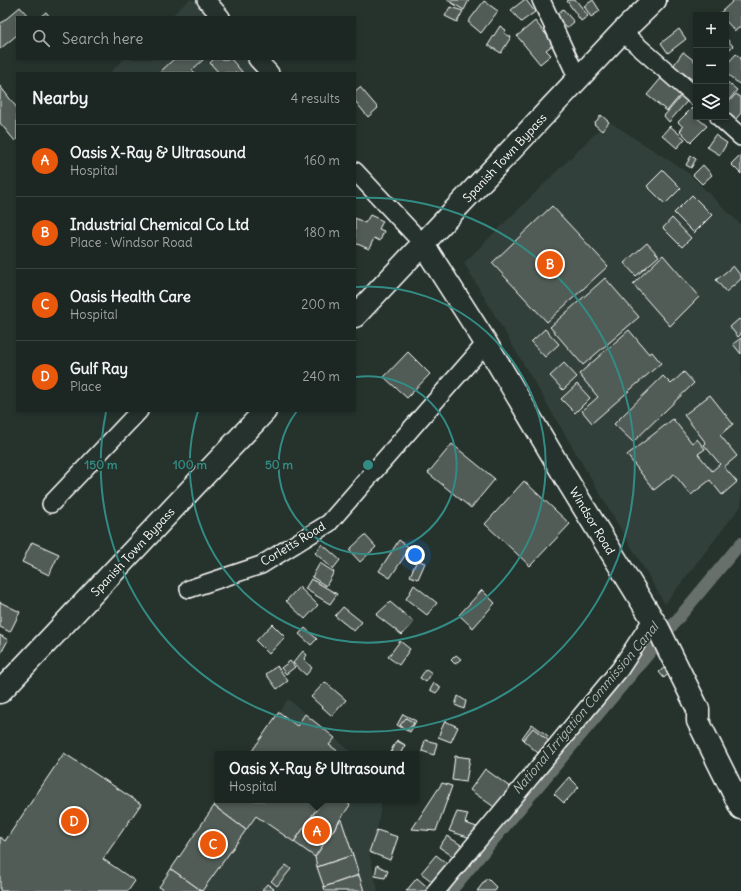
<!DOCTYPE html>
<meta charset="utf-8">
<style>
:root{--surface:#1c2622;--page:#252e2a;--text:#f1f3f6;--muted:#a0a5a5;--line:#3a4340;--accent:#ea580c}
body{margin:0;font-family:Delius,sans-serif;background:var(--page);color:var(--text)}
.controls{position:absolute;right:12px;top:12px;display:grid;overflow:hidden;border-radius:0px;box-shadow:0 2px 6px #0003}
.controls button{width:36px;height:36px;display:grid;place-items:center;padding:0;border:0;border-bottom:1px solid var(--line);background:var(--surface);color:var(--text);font:20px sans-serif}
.you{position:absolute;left:415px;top:555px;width:14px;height:14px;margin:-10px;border:3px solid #fff;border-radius:50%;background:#1a73e8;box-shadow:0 0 0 6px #1a73e833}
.badge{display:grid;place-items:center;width:26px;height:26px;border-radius:50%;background:var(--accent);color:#fff;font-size:13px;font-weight:700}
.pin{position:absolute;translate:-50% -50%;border:2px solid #fff;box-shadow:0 1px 4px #0006}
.popup{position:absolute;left:215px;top:751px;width:204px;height:52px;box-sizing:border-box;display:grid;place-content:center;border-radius:0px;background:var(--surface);filter:drop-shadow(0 1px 3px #0005);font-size:13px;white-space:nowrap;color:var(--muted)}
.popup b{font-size:15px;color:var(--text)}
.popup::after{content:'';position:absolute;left:50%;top:100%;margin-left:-8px;border:8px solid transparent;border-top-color:var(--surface)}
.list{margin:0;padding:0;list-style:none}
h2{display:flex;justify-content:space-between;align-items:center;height:52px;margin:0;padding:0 16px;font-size:17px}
h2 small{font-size:13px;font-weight:400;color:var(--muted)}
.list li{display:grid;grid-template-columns:26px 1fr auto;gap:12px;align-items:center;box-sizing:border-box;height:72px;padding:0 16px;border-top:1px solid var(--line)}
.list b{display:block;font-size:15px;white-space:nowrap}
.list p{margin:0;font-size:13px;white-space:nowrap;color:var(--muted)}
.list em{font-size:13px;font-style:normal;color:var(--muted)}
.icon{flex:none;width:22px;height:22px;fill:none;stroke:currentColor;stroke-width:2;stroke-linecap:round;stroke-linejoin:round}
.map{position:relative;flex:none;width:741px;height:891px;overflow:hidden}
.search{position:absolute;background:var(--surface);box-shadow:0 2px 6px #0003;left:16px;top:16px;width:340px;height:44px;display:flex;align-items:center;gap:10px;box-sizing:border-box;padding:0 14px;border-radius:0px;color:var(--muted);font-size:15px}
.panel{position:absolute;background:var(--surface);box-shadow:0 2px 6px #0003;left:16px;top:72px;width:340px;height:340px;border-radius:0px}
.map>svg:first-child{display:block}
</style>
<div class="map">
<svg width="741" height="891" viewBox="0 0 741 891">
<rect width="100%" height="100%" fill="#26332d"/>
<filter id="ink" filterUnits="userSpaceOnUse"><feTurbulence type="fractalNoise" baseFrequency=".025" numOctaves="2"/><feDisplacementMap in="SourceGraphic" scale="8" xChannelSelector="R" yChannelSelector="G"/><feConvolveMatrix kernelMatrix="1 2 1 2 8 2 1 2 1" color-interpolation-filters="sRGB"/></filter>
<g filter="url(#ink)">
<!-- built -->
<g fill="#333f3a">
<polygon points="189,0 197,0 213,17 170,17"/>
<polygon points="124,59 252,59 265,73 109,73"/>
<polygon points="608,121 687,172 741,225 741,506 665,604 464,263"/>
<polygon points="288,699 342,744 353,754 250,754"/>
<polygon points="219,800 382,800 377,830 369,852 378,891 156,891"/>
</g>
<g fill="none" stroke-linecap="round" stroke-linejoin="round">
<!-- canal -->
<polyline stroke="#67706c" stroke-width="12" points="451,891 741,543"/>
</g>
<!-- building -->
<g fill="#515c57" stroke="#fff">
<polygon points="447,0 469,0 464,10"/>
<polygon points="524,0 526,0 535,12 521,22 511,10"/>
<polygon points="569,0 576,0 588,16 581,21 567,1"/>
<polygon points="593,0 600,11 591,17 584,6"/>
<polygon points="734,0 741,0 741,26 735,31 726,21 726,15 719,14"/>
<polygon points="484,1 498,11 481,33 468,22"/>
<polygon points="20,7 29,17 17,17 17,35 0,49 0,24"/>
<polygon points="450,7 463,11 457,22 445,16"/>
<polygon points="563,9 574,22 567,28 555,16"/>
<polygon points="46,12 50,17 40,17"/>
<polygon points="535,21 554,44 546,50 551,55 540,64 517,36"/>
<polygon points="500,26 506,30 504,33 511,37 501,53 488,45"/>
<polygon points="679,29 686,39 668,53 661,43"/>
<polygon points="726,38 733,46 726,53"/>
<polygon points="683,52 696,62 696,82 673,66"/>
<polygon points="736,54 741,58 741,82 739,84 726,73 726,65"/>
<polygon points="174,59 204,59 192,70 195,73 159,73"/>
<polygon points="214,59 231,59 243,73 219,73 210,63"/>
<polygon points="663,76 683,92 667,111 647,95"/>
<polygon points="726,81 737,90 726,104"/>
<polygon points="0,86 17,108 17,139 15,141 0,123"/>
<polygon points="360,87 378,108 368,117 355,101 355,91"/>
<polygon points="683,94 689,99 669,122 664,116"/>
<polygon points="736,94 741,98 741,113 734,121 726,114 726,105"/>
<polygon points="692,108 696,112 696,117 707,126 691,142 680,131 683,127 678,122"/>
<polygon points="601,115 609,122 602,131 594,124"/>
<polygon points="670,126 685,139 677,148 662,135"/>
<polygon points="715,135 727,143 720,155 707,147"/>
<polygon points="741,154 741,174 731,164"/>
<polygon points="691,156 696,159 691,168 686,165"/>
<polygon points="703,165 712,175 702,184 693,175"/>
<polygon points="663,170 681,188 665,204 647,186"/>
<polygon points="692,195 712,215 694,233 674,213"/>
<polygon points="552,206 608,266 547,322 492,263"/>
<polygon points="370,215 383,221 379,229 384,231 380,241 374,238 369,249 355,243 355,218 365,223"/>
<polygon points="672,218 691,238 682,247 663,228"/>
<polygon points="647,243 659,256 636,276 624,263"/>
<polygon points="663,255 699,297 670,326 633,284"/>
<polygon points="733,266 741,276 741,279 726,292 716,280"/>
<polygon points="605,278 639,317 583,365 550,327"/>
<polygon points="739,319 741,322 741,334 738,337 730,327"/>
<polygon points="545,329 559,344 545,357 531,342"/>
<polygon points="629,330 649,354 652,352 661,363 592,423 582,411 598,397 579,374"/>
<polygon points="741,338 741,354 733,344"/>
<polygon points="408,352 430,374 407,398 384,377"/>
<polygon points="564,363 577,377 563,390 550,376"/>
<polygon points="684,372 694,383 633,442 614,424 663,376 671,384"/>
<polygon points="577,384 590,398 575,413 561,399"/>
<polygon points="710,395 733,424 720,435 737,456 724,467 737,482 722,495 710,480 691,495 674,474 654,490 627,455 673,419 692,443 697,439 705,449 698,454 712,471 720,464 704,445 706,443 684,415"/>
<polygon points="452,444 495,479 471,508 428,473"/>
<polygon points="524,481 570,524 530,566 485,524"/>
<polygon points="365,535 376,547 360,562 349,550"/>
<polygon points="399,540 410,548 390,578 379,571"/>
<polygon points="32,542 59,554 49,575 22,562"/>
<polygon points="322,544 340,560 333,569 315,553"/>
<polygon points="417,560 425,563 418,579 410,576"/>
<polygon points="320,563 334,572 326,586 312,577"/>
<polygon points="311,579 337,594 330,604 305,589"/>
<polygon points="414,585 437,603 427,615 406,599"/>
<polygon points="299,587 318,605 305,619 286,601"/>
<polygon points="482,590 495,603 473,628 459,615"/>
<polygon points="0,602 20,612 10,632 0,627"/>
<polygon points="390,602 414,622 402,635 376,615"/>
<polygon points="343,607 362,622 354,631 335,616"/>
<polygon points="272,624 285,637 269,654 256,641"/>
<polygon points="305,628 317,639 311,645 299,634"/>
<polygon points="0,635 8,640 0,655"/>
<polygon points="400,641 410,649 399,665 388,657"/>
<polygon points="303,651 307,655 304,659 312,668 306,675 293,663"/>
<polygon points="456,655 461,659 455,664 451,660"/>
<polygon points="290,661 295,667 286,674 281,668"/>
<polygon points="277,666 288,681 277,689 266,674"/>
<polygon points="665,667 670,672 664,678 659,672"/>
<polygon points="426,669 432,673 426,682 420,678"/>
<polygon points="325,682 346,700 332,716 311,697"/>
<polygon points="434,683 441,687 436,693 430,690"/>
<polygon points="458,696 466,701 464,709 455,705"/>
<polygon points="279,712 297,726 305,714 335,738 329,745 339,752 338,754 250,754"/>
<polygon points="403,714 416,721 410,732 397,725"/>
<polygon points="406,718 414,723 407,731 400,725"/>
<polygon points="445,721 458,727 451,742 438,737"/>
<polygon points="532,724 548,736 538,750 522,738"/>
<polygon points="533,728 549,741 538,753 523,740"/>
<polygon points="397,740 405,745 400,754 389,754"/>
<polygon points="425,740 437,743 434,755 422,751"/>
<polygon points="397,741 405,745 400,754 390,754"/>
<polygon points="64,753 141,804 103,859 135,881 128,891 0,891 0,837 5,841"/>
<polygon points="455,756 470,758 466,782 452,780"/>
<polygon points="485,769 510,787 497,809 470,790"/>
<polygon points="569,777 579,787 564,803 554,794"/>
<polygon points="442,783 452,786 436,831 412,829"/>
<polygon points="219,800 323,800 294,842 256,816 246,830 214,806"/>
<polygon points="323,800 343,800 350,805 315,857 294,842"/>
<polygon points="214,806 246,830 202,891 171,869"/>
<polygon points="457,812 468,814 465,823 480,828 474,839 449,831"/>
<polygon points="341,819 353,855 317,867 315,857"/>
<polygon points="377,830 398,837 390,860 369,852"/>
<polygon points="447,836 466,848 457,859 439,847"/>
<polygon points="353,855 359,875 324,887 317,867"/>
<polygon points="436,855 449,865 434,883 421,873"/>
<polygon points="286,865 291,869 277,886 271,881"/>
<polygon points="377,865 388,871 385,878 375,876"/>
<polygon points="171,869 202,891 166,891 159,887"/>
<polygon points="359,875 364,891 325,891 324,887"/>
<polygon points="417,878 432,891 406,891"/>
<polygon points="487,878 497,888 495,891 477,891"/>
<polygon points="267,884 274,889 272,891 262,890"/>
</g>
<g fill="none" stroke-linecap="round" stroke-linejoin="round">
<defs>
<g id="minor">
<polyline points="206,0 221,17"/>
<polyline points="541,0 578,79"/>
<polyline points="622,32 696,97"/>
<polyline points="257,59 270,73"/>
<polyline points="719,117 741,137"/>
<polyline points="355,171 423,244"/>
<polyline points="51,504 139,411"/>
<polyline points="189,589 261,565 329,523 486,343"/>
<polyline points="436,891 620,669 652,620"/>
</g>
<g id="major">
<polyline points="423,244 486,343 570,485 658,628 698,709 698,721 741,808"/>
<polyline points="355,316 622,32 655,0"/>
<polyline points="0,692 265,411"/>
</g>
</defs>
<!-- minor casing -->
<use href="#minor" stroke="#fff" stroke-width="20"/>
<!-- major casing -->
<use href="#major" stroke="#fff" stroke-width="25"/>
<!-- minor -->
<use href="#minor" stroke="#26332d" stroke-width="17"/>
<!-- major -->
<use href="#major" stroke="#26332d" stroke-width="22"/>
</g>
</g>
<!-- distance rings -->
<g fill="none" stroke="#338b84" stroke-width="2">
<path d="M356 377A89 89 0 1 1 297 411"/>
<path d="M356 287A178 178 0 1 1 198 411"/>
<path d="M356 198A267 267 0 1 1 106 412"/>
</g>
<g text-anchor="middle" stroke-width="3.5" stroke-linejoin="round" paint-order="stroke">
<!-- street labels -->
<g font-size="12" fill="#fff" stroke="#26332d">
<text transform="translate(505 158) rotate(-47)" y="4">Spanish Town Bypass</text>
<text transform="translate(592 521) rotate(59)" y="4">Windsor Road</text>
<text transform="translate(293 544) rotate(-31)" y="4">Corletts Road</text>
<text transform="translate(133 552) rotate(-47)" y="4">Spanish Town Bypass</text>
</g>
<!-- water labels -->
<g font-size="13" font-style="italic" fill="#b3b8b6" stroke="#26332d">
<text transform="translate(585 708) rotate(-50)" y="5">National Irrigation Commission Canal</text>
</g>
</g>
<circle cx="368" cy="465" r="6" fill="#338b84" stroke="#26332d" stroke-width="2"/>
<g font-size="12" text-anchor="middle" font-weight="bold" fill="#338b84" stroke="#26332d" stroke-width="3.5" stroke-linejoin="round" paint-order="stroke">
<text x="190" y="469">100 m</text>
<text x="279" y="469">50 m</text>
<text x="101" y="469">150 m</text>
</g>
</svg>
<div class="controls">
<button>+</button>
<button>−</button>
<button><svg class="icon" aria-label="layers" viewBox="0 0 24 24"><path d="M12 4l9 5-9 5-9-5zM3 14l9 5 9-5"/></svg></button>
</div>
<div class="you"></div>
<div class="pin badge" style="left:317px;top:831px">A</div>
<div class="popup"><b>Oasis X-Ray &amp; Ultrasound</b>Hospital</div>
<div class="pin badge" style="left:550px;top:264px">B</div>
<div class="pin badge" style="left:213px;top:844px">C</div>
<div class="pin badge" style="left:74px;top:821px">D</div>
<div class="search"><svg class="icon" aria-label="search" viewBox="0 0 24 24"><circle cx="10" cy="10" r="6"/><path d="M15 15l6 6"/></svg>Search here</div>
<section class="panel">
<h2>Nearby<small>4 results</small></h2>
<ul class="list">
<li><span class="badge">A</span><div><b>Oasis X-Ray &amp; Ultrasound</b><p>Hospital</p></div><em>160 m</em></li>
<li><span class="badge">B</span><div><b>Industrial Chemical Co Ltd</b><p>Place · Windsor Road</p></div><em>180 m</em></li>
<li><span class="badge">C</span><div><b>Oasis Health Care</b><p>Hospital</p></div><em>200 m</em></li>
<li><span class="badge">D</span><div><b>Gulf Ray</b><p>Place</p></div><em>240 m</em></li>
</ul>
</section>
</div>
